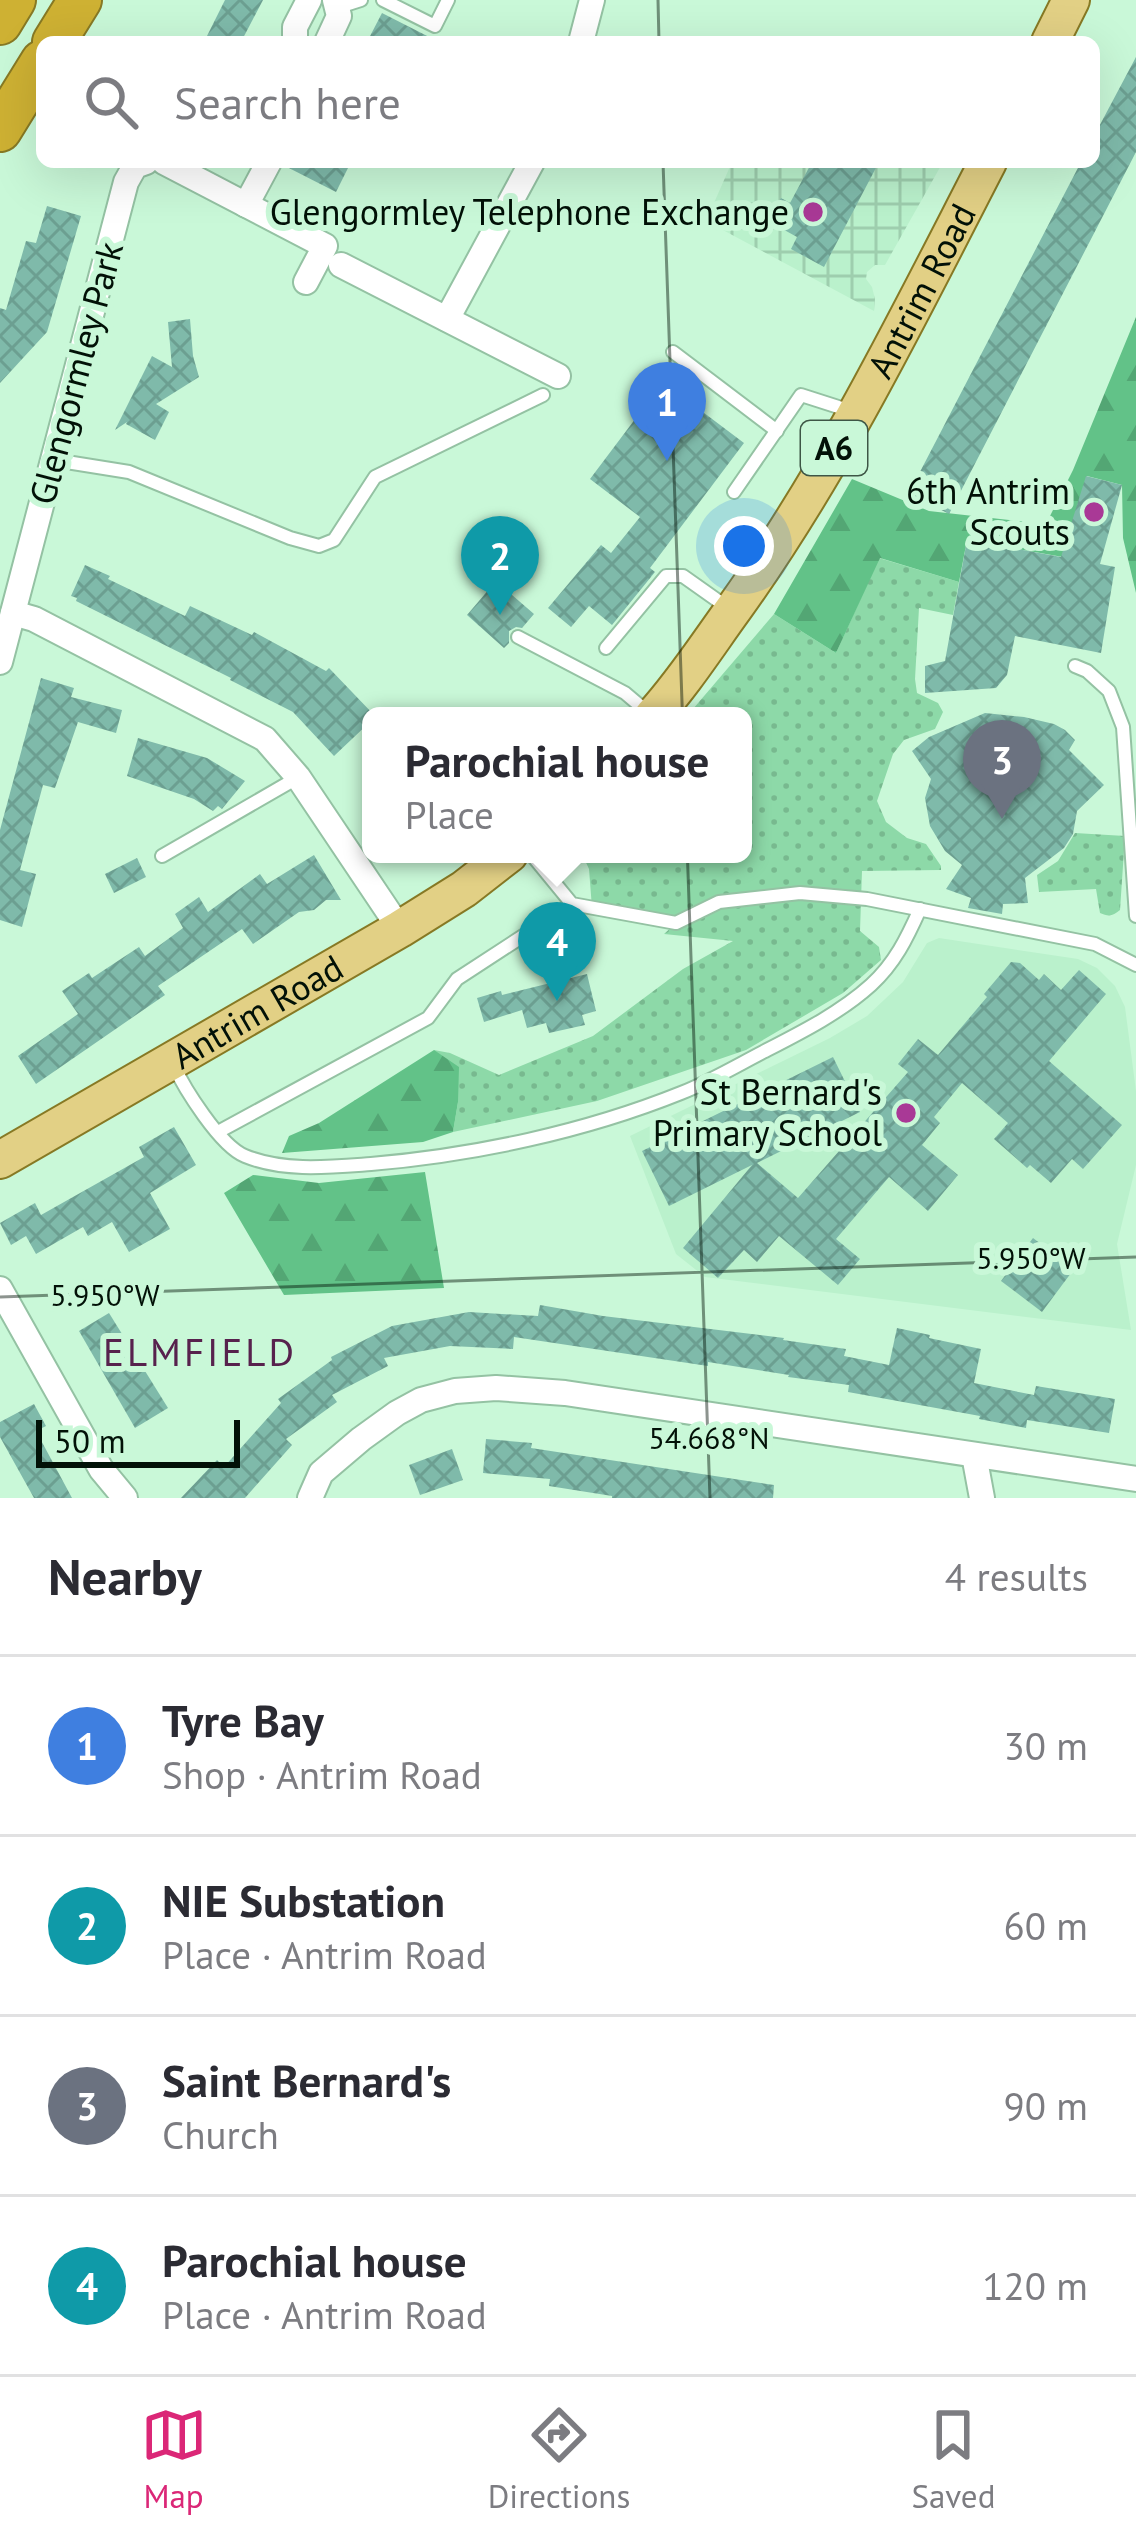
<!DOCTYPE html>
<meta charset="utf-8">
<style>
:root{--surface:#fff;--page:#f2f2f3;--text:#2b2b33;--muted:#7c7c81;--line:#e1e1e2;--accent:#db2777}
body{margin:0;font-family:"PT Sans",sans-serif;background:var(--page);color:var(--text)}
.scale{position:absolute;left:36px;bottom:30px;width:204px;box-sizing:border-box;padding-left:12px;border:6px solid #021107;border-top:0;font-size:33px;line-height:42px;white-space:nowrap;color:#021107;-webkit-text-stroke:9px #c9f8d8;paint-order:stroke}
.you{position:absolute;left:744px;top:546px;width:42px;height:42px;margin:-30px;border:9px solid #fff;border-radius:50%;background:#1a73e8;box-shadow:0 0 0 18px #1a73e833}
.badge{display:grid;place-items:center;width:78px;height:78px;border-radius:50%;background:var(--accent);color:#fff;font-size:39px;font-weight:700}
.pin{position:absolute;translate:-50% -99px;filter:drop-shadow(0 3px 6px #0008)}
.pin::after{content:'';position:absolute;top:63px;width:42px;height:36px;background:inherit;clip-path:polygon(0 0,100% 0,50% 100%)}
.popup{position:absolute;left:362px;top:707px;width:390px;height:156px;box-sizing:border-box;display:grid;place-content:center;border-radius:18px;background:var(--surface);filter:drop-shadow(0 3px 9px #0005);font-size:39px;white-space:nowrap;color:var(--muted)}
.popup b{font-size:45px;color:var(--text)}
.popup::after{content:'';position:absolute;left:50%;top:100%;margin-left:-24px;border:24px solid transparent;border-top-color:var(--surface)}
.list{margin:0;padding:0;list-style:none}
h2{display:flex;justify-content:space-between;align-items:center;height:156px;margin:0;padding:0 48px;font-size:51px}
h2 small{font-size:39px;font-weight:400;color:var(--muted)}
.list li{display:grid;grid-template-columns:78px 1fr auto;gap:36px;align-items:center;box-sizing:border-box;height:180px;padding:0 48px;border-top:3px solid var(--line)}
.list b{display:block;font-size:45px;white-space:nowrap}
.list p{margin:0;font-size:39px;white-space:nowrap;color:var(--muted)}
.list em{font-size:39px;font-style:normal;color:var(--muted)}
.icon{flex:none;width:66px;height:66px;fill:none;stroke:currentColor;stroke-width:2;stroke-linecap:round;stroke-linejoin:round}
.map{position:relative;flex:none;width:1136px;height:1498px;overflow:hidden}
.search{position:absolute;background:var(--surface);box-shadow:0 12px 48px #0002;left:36px;right:36px;top:36px;height:132px;display:flex;align-items:center;gap:30px;box-sizing:border-box;padding:0 42px;border-radius:18px;color:var(--muted);font-size:45px}
.sheet{height:876px;background:var(--surface)}
nav{display:flex;justify-content:space-around;align-items:center;box-sizing:border-box;height:168px;border-top:3px solid var(--line);background:var(--surface);font-size:33px;color:var(--muted)}
nav a{display:grid;justify-items:center;gap:6px}
nav .on{color:var(--accent)}
.map>svg:first-child{display:block}
</style>
<div class="map">
<svg width="1136" height="1498" viewBox="0 0 1136 1498">
<defs>
<pattern id="industrial-grid" width="8" height="8" patternUnits="userSpaceOnUse" patternTransform="scale(3)"><rect width="8" height="8" fill="#baf1cc"/><path d="M0 4h8M4 0v8" fill="none" stroke="#9eceae"/></pattern>
<pattern id="grass-dots" width="8" height="8" patternUnits="userSpaceOnUse" patternTransform="scale(3)"><rect width="8" height="8" fill="#8dd9a8"/><path d="M2 2h.1M6 6h.1" fill="none" stroke="#78b98f" stroke-width="1.8" stroke-linecap="round"/></pattern>
<pattern id="forest-firs" width="22" height="20" patternUnits="userSpaceOnUse" patternTransform="scale(3)"><rect width="22" height="20" fill="#62c288"/><path d="M5 1l3.5 6h-7zM16 11l3.5 6h-7z" fill="#53a674"/></pattern>
<pattern id="building-cross-hatch" width="8" height="8" patternUnits="userSpaceOnUse" patternTransform="scale(3)"><rect width="8" height="8" fill="#7fbaaa"/><path d="M0 0l8 8M0 8l8-8" fill="none" stroke="#6c9f91"/></pattern>
</defs>
<rect width="100%" height="100%" fill="#c9f8d8"/>
<!-- built -->
<polygon fill="#baf1cc" points="939,938 1078,959 1097,968 1115,986 1125,1007 1136,1091 1136,1165 1117,1244 1131,1330 705,1277 676,1254 630,1136 830,1038 867,1016 903,982 927,943"/>
<!-- industrial -->
<polygon fill="url(#industrial-grid)" points="732,162 943,162 885,265 875,265 867,272 866,279 872,287 875,299 874,311 706,221"/>
<!-- grass -->
<g fill="url(#grass-dots)">
<polygon points="879,558 959,582 953,615 919,608 915,679 917,693 938,703 943,712 935,729 904,740 893,754 877,801 886,822 907,838 926,844 941,866 941,870 862,871 860,931 879,947 881,960 843,993 746,1050 597,1101 453,1132 458,1102 434,1050 450,1053 499,1075 593,1036 683,969 733,941 664,934 675,924 592,908 589,869 582,854 743,854 743,716 687,716 774,614 836,653"/>
<path d="M1075 833 1125 836 1120 910C1113 916 1109 917 1100 913L1096 889 1039 892 1037 875 1058 861Z"/>
</g>
<!-- forest -->
<g fill="url(#forest-firs)">
<polygon points="1136,317 1136,593 1123,538 1122,485 1087,476 1063,557 967,540 959,582 880,558 836,653 774,614 852,479 929,511 1046,524 1073,470"/>
<polygon points="434,1050 459,1067 458,1102 453,1132 423,1142 282,1153 289,1136 319,1123"/>
<polygon points="425,1172 444,1288 284,1295 224,1193 253,1175 319,1183"/>
</g>
<!-- building -->
<g fill="url(#building-cross-hatch)">
<polygon points="225,0 263,0 241,42 204,42"/>
<polygon points="382,13 439,42 367,42"/>
<polygon points="1136,57 1136,152 949,514 909,493 1081,162 1094,162 1094,136"/>
<polygon points="285,162 351,162 336,192 285,166"/>
<polygon points="812,162 879,162 824,267 791,249 797,237 768,221 781,198 790,203"/>
<polygon points="47,206 81,216 47,332 0,383 0,308 6,310 26,241 36,243"/>
<polygon points="190,319 193,356 199,377 156,404 169,412 155,440 126,424 127,422 115,430 152,356 172,367 168,322"/>
<polygon points="663,382 744,443 650,568 655,572 612,625 589,606 571,627 548,608 601,545 611,553 640,517 590,479"/>
<polygon points="1086,476 1122,485 1100,564 1115,567 1101,653 1015,636 1007,675 996,688 925,693 925,666 945,661 967,540 1061,557"/>
<polygon points="85,565 110,576 108,579 185,616 190,606 252,635 254,632 326,671 329,668 375,716 371,716 371,721 334,756 293,712 230,680 231,678 76,601 77,598 71,596"/>
<polygon points="496,581 534,614 522,628 516,627 509,631 509,643 504,648 467,615"/>
<polygon points="41,678 74,688 71,697 122,710 116,733 78,722 55,788 43,785 20,870 36,874 22,927 0,920 0,830"/>
<polygon points="985,713 1024,717 1054,724 1065,730 1075,740 1069,750 1104,785 1077,811 1073,834 1064,848 1025,878 1028,903 1003,904 1002,914 968,908 971,898 946,889 962,865 945,851 930,826 925,798 931,779 912,751 929,737"/>
<polygon points="138,738 207,758 245,781 222,809 218,806 213,811 194,799 127,776"/>
<polygon points="314,855 341,900 326,900 314,910 299,912 253,944 242,929 158,986 165,995 36,1084 18,1056 78,1014 62,991 89,973 92,978 139,947 145,956 183,928 175,914 199,897 208,912 260,874 267,884"/>
<polygon points="137,858 146,877 114,893 105,874"/>
<polygon points="1011,962 1020,963 1039,980 1044,974 1061,990 1079,970 1106,994 1049,1061 1122,1125 1083,1169 1072,1159 1051,1183 1030,1165 1027,1168 994,1139 1008,1123 962,1083 934,1117 940,1123 922,1145 958,1175 928,1211 889,1177 836,1239 860,1259 838,1285 779,1236 757,1262 744,1250 718,1278 683,1248 752,1165 669,1206 642,1151 833,1057 860,1112 757,1163 798,1198 908,1072 898,1064 918,1039 938,1055 987,997 984,994"/>
<polygon points="587,974 596,1011 582,1015 585,1025 549,1033 546,1023 527,1028 522,1010 484,1022 477,998 501,991 502,995"/>
<polygon points="174,1127 196,1165 150,1193 170,1229 129,1252 112,1222 88,1236 83,1227 36,1254 26,1236 11,1245 0,1223 35,1203 41,1215 144,1157 139,1147"/>
<polygon points="1033,1238 1074,1269 1042,1312 1001,1281"/>
<polygon points="540,1305 603,1316 784,1338 783,1340 846,1349 844,1356 889,1365 897,1328 930,1335 929,1338 981,1349 974,1383 1034,1395 1036,1386 1115,1399 1109,1433 1027,1420 1026,1428 979,1419 980,1416 848,1392 849,1385 788,1377 789,1375 708,1362 708,1366 514,1337 513,1349 450,1346 384,1358 388,1366 332,1395 337,1402 286,1439 292,1445 245,1498 181,1498 217,1460 224,1467 281,1403 278,1399 332,1360 331,1357 392,1326 469,1312 538,1316"/>
<polygon points="109,1313 168,1408 135,1428 79,1331"/>
<polygon points="34,1404 46,1426 36,1431 72,1498 34,1498 0,1437 0,1422"/>
<polygon points="486,1439 532,1443 531,1448 774,1485 773,1498 612,1498 612,1496 549,1486 550,1479 483,1473"/>
<polygon points="452,1449 463,1480 420,1495 409,1465"/>
</g>
<g fill="none" stroke-linecap="round" stroke-linejoin="round">
<defs>
<g id="lane">
<polyline points="383,0 435,26 448,0"/>
<polyline points="339,7 361,0"/>
<polyline points="673,352 777,431"/>
<polyline points="54,460 129,472 290,538 319,546 334,540 375,477 543,395"/>
<polyline points="734,492 801,395 854,412"/>
<polyline points="518,637 625,693 651,715"/>
<polyline points="606,648 666,576 683,576 731,610"/>
<polyline points="1075,666 1087,671 1109,691 1123,727 1136,916"/>
<polyline points="531,854 572,904 676,923 719,902 800,893 867,899 1095,944 1136,965"/>
<polyline points="162,856 297,778"/>
<path d="M173 1064C184 1088 220 1146 245 1156 284 1172 330 1167 371 1164 475 1155 584 1132 681 1093 709 1082 736 1066 763 1052 800 1033 840 1013 871 985 895 963 907 938 920 909"/>
<polyline points="218,1132 428,1018 457,979 572,904"/>
</g>
<g id="street">
<polyline points="295,42 295,27 309,0"/>
<polyline points="327,42 339,16 335,0"/>
<polyline points="581,42 592,0"/>
<polyline points="164,162 325,246 306,282"/>
<polyline points="246,205 269,162"/>
<polyline points="341,265 558,376"/>
<polyline points="447,319 532,162"/>
<polyline points="13,613 34,619 265,739 298,777 400,929"/>
<polyline points="0,662 126,182 135,166 146,162"/>
<polyline points="0,1289 101,1469 125,1498"/>
<polyline points="974,1455 982,1498"/>
<polyline points="310,1498 321,1473 361,1439 397,1413 421,1400 455,1391 496,1388 565,1393 1136,1479"/>
</g>
<g id="primary">
<polyline points="1050,42 1071,0"/>
<path id="s1" d="M653 716C684 682 708 644 735 607 834 469 910 313 988 162"/>
<path id="s2" d="M0 1160 400 929 464 889 509 854"/>
</g>
<g id="highway">
<polyline points="0,23 14,0"/>
<polyline points="54,42 80,0"/>
<polyline points="0,130 42,62"/>
</g>
</defs>
<!-- lane casing -->
<use href="#lane" stroke="#94c2a3" stroke-width="16"/>
<!-- street casing -->
<use href="#street" stroke="#94c2a3" stroke-width="28"/>
<!-- primary casing -->
<use href="#primary" stroke="#877924" stroke-width="40"/>
<!-- highway casing -->
<use href="#highway" stroke="#877924" stroke-width="46"/>
<!-- lane -->
<use href="#lane" stroke="#fff" stroke-width="12"/>
<!-- street -->
<use href="#street" stroke="#fff" stroke-width="24"/>
<!-- primary -->
<use href="#primary" stroke="#e2d085" stroke-width="36"/>
<!-- highway -->
<use href="#highway" stroke="#ceb133" stroke-width="42"/>
</g>
<!-- ticks -->
<path fill="none" stroke="#021107" stroke-width="3" stroke-opacity="0.45" d="M658 0 659 42M663 162 710 1498M0 1297 1136 1257"/>
<!-- markers -->
<g fill="#a93996" stroke="#c9f8d8" stroke-width="4.5">
<circle cx="813" cy="212" r="12"/>
<circle cx="1094" cy="512" r="12"/>
<circle cx="906" cy="1113" r="12"/>
</g>
<g text-anchor="middle" stroke-width="12" stroke-linejoin="round" paint-order="stroke">
<!-- shield labels -->
<rect fill="#c9f8d8" stroke="#3e5646" stroke-width="3" x="801" y="421" width="66" height="54" rx="9"/>
<g font-size="33" font-weight="bold" fill="#021107">
<text x="834" y="460">A6</text>
</g>
<!-- poi labels -->
<g font-size="36" fill="#021107" stroke="#c9f8d8" text-anchor="end">
<text x="789" y="225">Glengormley Telephone Exchange</text>
<text x="1070" y="504">6th Antrim<tspan x="1070" dy="41">Scouts</tspan></text>
<text x="882" y="1105">St Bernard's<tspan x="882" dy="41">Primary School</tspan></text>
</g>
<!-- street labels -->
<g font-size="36" fill="#021107" stroke="#c9f8d8">
<text dy="13" stroke="none"><textPath href="#s1" startOffset="504">Antrim Road</textPath></text>
<text transform="translate(76 373) rotate(-75)" y="13">Glengormley Park</text>
<text dy="13" stroke="none"><textPath href="#s2" startOffset="297">Antrim Road</textPath></text>
</g>
<!-- neighbourhood labels -->
<g font-size="39" letter-spacing="3" fill="#57214d" stroke="#c9f8d8">
<text x="200" y="1366">ELMFIELD</text>
</g>
</g>
<g font-size="30" text-anchor="middle" fill="#021107" stroke="#c9f8d8" stroke-width="12" stroke-linejoin="round" paint-order="stroke">
<text x="1031" y="1269">5.950°W</text>
<text x="105" y="1306">5.950°W</text>
<text x="709" y="1449">54.668°N</text>
</g>
</svg>
<div class="scale">50 m</div>
<div class="you"></div>
<div class="pin badge" style="left:667px;top:461px;background:#3f7fe0">1</div>
<div class="pin badge" style="left:500px;top:615px;background:#0f9aa8">2</div>
<div class="pin badge" style="left:1002px;top:819px;background:#6b7280">3</div>
<div class="pin badge" style="left:557px;top:1001px;background:#0f9aa8">4</div>
<div class="popup"><b>Parochial house</b>Place</div>
<div class="search"><svg class="icon" aria-label="search" viewBox="0 0 24 24"><circle cx="10" cy="10" r="6"/><path d="M15 15l6 6"/></svg>Search here</div>
</div>
<section class="sheet">
<h2>Nearby<small>4 results</small></h2>
<ul class="list">
<li><span class="badge" style="background:#3f7fe0">1</span><div><b>Tyre Bay</b><p>Shop · Antrim Road</p></div><em>30 m</em></li>
<li><span class="badge" style="background:#0f9aa8">2</span><div><b>NIE Substation</b><p>Place · Antrim Road</p></div><em>60 m</em></li>
<li><span class="badge" style="background:#6b7280">3</span><div><b>Saint Bernard's</b><p>Church</p></div><em>90 m</em></li>
<li><span class="badge" style="background:#0f9aa8">4</span><div><b>Parochial house</b><p>Place · Antrim Road</p></div><em>120 m</em></li>
</ul>
</section>
<nav>
<a class="on"><svg class="icon" aria-label="map" viewBox="0 0 24 24"><path d="M3 6l6-2 6 2 6-2v14l-6 2-6-2-6 2zM9 4v14M15 6v14"/></svg>Map</a>
<a><svg class="icon" aria-label="directions" viewBox="0 0 24 24"><path d="M12 3l9 9-9 9-9-9zM9 14v-3h6M13 9l2 2-2 2"/></svg>Directions</a>
<a><svg class="icon" aria-label="saved" viewBox="0 0 24 24"><path d="M7 4h10v16l-5-4-5 4z"/></svg>Saved</a>
</nav>
